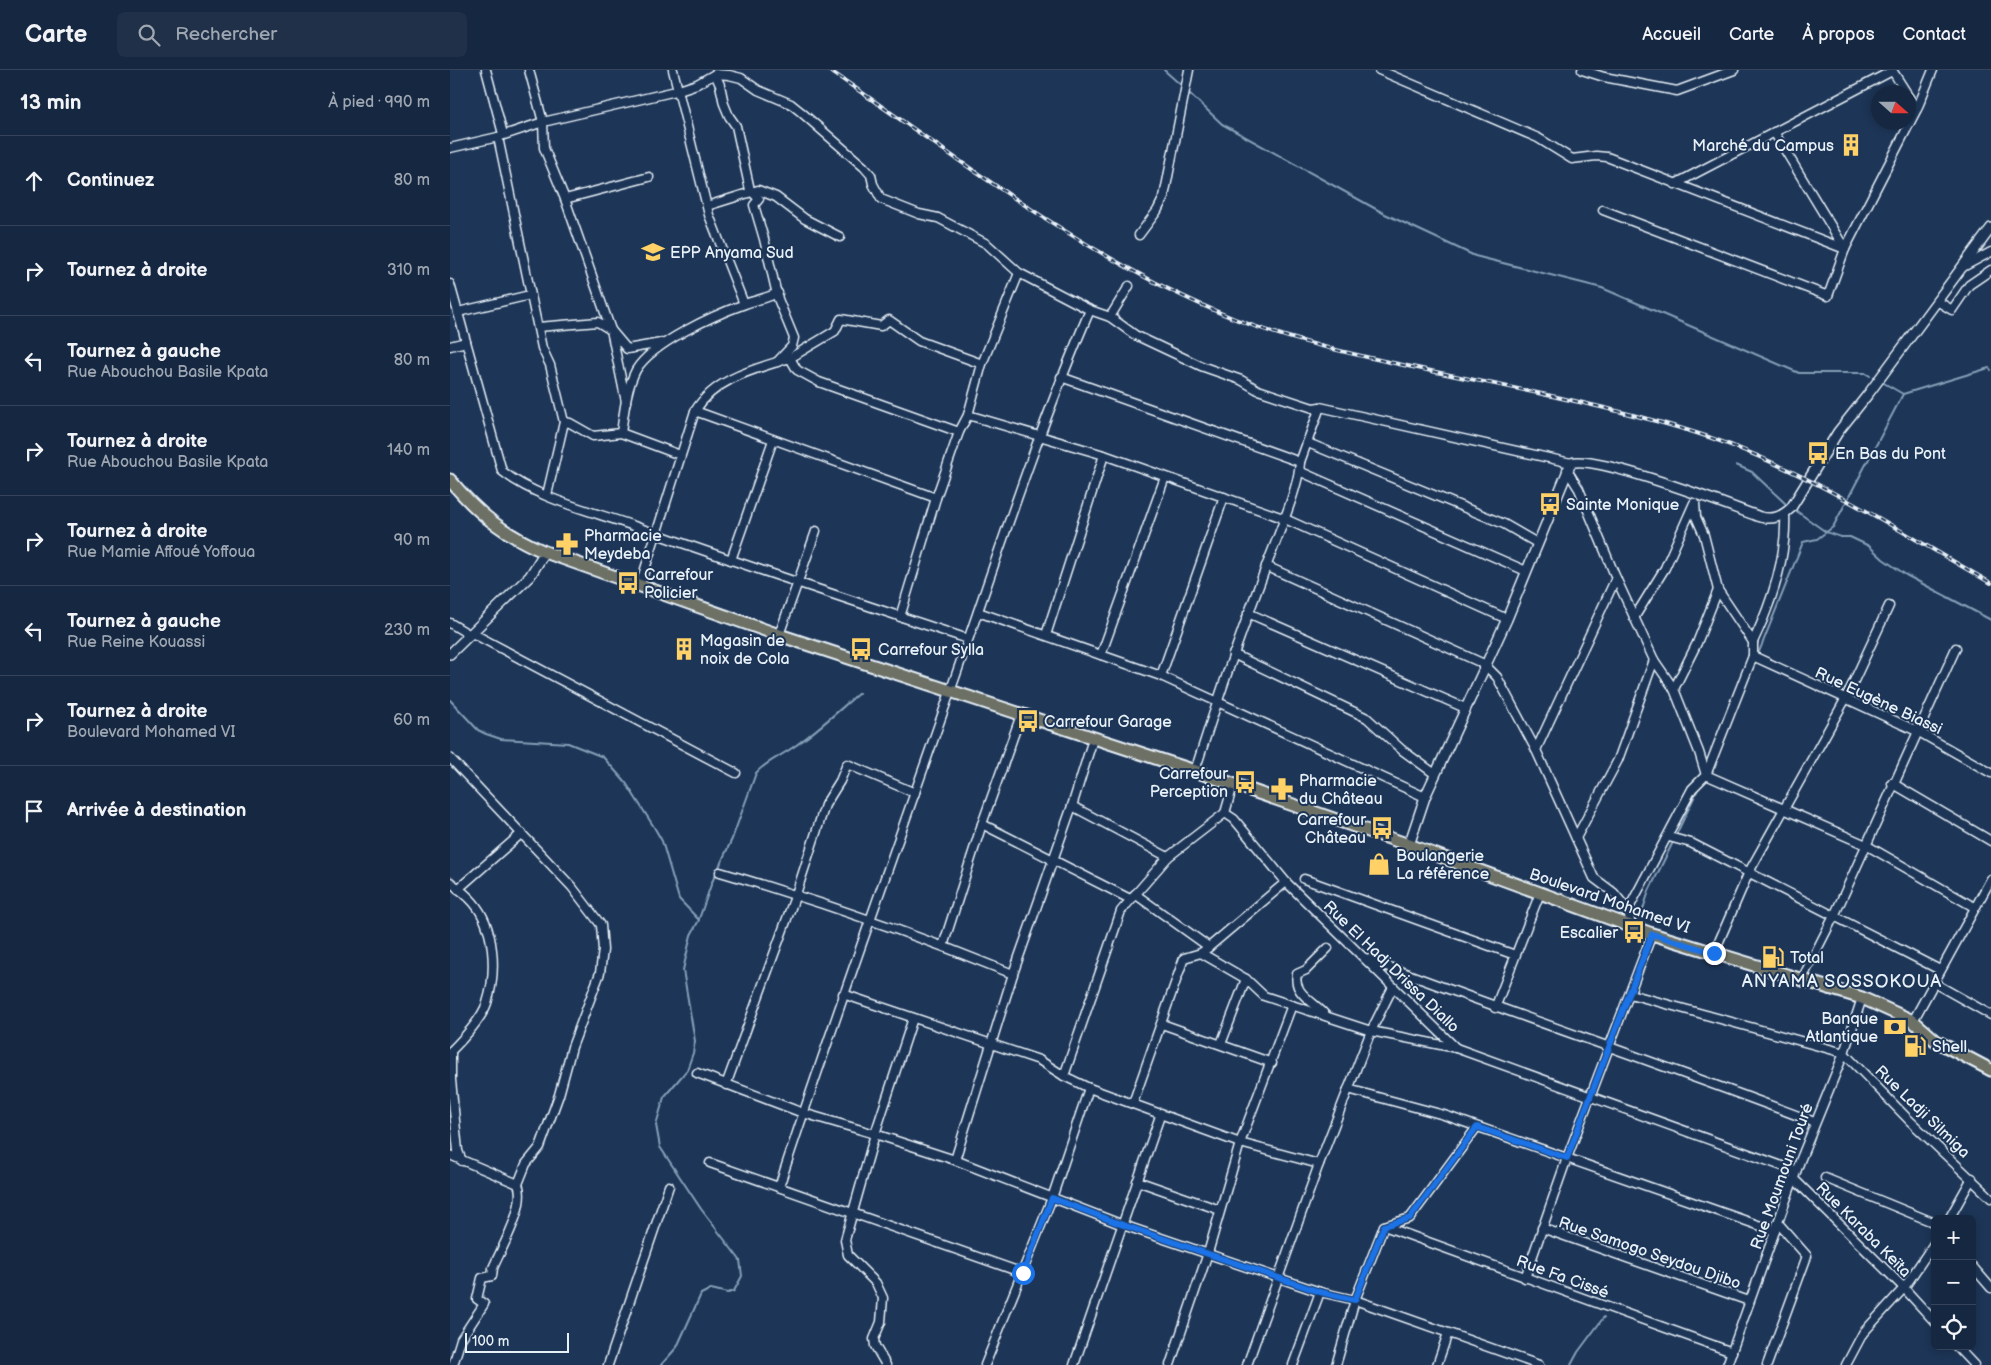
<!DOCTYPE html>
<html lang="fr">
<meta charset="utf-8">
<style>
:root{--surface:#162841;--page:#1f3048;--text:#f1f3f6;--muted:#9ea6b1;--line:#35445a}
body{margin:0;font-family:"Balsamiq Sans",sans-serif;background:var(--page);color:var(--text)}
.controls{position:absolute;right:15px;bottom:15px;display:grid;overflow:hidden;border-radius:8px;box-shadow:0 2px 8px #0003}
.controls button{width:45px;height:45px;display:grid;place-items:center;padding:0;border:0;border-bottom:1px solid var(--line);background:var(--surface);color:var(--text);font:25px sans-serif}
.compass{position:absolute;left:1421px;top:15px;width:45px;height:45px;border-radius:50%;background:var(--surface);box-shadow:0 2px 8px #0003;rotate:111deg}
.scale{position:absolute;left:15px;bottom:12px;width:104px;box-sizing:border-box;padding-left:5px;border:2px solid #e8f1f8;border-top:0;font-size:14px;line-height:18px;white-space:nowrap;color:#e8f1f8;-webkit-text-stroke:4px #1d3557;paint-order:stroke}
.stop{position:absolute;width:15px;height:15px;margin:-11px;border:4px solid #1a73e8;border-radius:50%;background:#fff}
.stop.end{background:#1a73e8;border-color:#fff;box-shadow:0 1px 5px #0008}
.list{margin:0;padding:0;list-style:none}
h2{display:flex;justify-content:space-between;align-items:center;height:65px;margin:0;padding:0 20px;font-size:21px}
h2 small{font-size:16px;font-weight:400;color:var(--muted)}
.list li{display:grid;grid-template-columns:32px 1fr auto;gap:15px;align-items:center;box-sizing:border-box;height:90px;padding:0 20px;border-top:1px solid var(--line)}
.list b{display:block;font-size:19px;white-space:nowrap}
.list p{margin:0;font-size:16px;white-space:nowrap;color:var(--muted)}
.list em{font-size:16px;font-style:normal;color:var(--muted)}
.icon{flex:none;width:28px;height:28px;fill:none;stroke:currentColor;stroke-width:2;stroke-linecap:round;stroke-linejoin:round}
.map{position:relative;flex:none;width:1541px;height:1295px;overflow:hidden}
header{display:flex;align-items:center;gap:30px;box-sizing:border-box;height:70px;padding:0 25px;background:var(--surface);border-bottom:1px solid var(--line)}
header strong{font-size:24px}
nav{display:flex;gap:28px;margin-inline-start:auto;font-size:18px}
.search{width:350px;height:45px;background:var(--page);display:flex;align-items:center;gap:12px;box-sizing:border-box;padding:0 18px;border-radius:8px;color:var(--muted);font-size:19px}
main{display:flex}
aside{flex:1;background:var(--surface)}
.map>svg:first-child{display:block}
</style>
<header>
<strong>Carte</strong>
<div class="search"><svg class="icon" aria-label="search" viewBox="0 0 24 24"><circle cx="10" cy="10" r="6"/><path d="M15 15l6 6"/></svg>Rechercher</div>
<nav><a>Accueil</a><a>Carte</a><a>À propos</a><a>Contact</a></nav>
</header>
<main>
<aside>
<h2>13 min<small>À pied · 990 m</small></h2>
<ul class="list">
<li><svg class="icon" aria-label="ahead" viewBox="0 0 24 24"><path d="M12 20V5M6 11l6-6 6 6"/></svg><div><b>Continuez</b></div><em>80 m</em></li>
<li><svg class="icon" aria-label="right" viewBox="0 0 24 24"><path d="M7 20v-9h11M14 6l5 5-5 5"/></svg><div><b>Tournez à droite</b></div><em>310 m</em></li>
<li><svg class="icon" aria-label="left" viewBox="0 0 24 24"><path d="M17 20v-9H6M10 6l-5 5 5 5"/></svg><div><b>Tournez à gauche</b><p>Rue Abouchou Basile Kpata</p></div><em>80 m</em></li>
<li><svg class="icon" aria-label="right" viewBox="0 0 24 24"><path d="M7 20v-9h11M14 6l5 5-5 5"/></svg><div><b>Tournez à droite</b><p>Rue Abouchou Basile Kpata</p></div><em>140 m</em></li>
<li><svg class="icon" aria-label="right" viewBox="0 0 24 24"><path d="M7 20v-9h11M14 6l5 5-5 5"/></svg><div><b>Tournez à droite</b><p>Rue Mamie Affoué Yoffoua</p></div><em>90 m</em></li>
<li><svg class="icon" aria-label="left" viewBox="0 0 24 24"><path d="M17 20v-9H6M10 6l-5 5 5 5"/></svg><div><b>Tournez à gauche</b><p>Rue Reine Kouassi</p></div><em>230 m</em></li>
<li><svg class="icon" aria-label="right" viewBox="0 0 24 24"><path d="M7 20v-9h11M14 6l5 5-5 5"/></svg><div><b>Tournez à droite</b><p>Boulevard Mohamed VI</p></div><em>60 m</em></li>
<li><svg class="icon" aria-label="arrive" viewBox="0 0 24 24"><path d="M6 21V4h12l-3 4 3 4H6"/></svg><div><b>Arrivée à destination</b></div></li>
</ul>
</aside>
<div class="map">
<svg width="1541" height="1295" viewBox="0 0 1541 1295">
<rect width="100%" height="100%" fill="#1d3557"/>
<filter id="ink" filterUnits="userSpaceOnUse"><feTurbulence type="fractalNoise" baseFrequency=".02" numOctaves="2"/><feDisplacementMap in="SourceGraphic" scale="10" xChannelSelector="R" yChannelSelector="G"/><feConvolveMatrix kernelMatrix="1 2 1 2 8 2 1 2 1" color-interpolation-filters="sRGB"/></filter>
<g filter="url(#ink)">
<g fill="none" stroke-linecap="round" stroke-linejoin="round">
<!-- stream -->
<g stroke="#869fb7" stroke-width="2">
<polyline points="714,0 733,17"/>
<polyline points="738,22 772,54 935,144 1025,186 1152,218 1349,303 1415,303 1420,306"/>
<polyline points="1432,312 1453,324 1539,298 1541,300"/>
<polyline points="1286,395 1302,402 1338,436"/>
<polyline points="1345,440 1376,462 1391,467 1400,467 1419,476 1433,489 1456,505 1541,550"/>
<polyline points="1307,587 1353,472 1367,469 1383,457 1453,324"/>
<polyline points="1295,617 1305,591"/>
<polyline points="0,630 28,660 36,664 51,669 118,673 153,687 176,713 204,757 212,771 229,829 249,850 241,865 233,900 245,971 243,983 237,1000 214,1027 206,1055 210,1077 251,1139 290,1190 292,1206 284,1221 278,1223 261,1219 251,1224 227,1277 211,1295"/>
<polyline points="1261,702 1266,695 1268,684"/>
<polyline points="1225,767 1250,715"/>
<polyline points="1190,848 1199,821 1223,772"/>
<path d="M249 849 262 812 282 769 306 703C315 692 333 685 345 676 368 660 388 641 409 623"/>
<polyline points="1121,1295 1128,1282 1154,1247"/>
</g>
<defs>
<g id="minor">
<polyline points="36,0 53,64"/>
<polyline points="79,0 93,52 94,78 115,129 161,260 176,332"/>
<polyline points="223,0 259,145 294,234"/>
<polyline points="929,0 1088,68 1122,89 1146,86 1157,87 1395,179"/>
<polyline points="1132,0 1154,7 1227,21 1284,0"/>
<polyline points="1442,0 1456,22"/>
<polyline points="265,4 270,15 274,34 279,46 286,56 300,120 309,129 304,135 314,169 328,229 344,268 342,276 327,292"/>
<polyline points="1458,26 1467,39"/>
<polyline points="1324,62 1395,179"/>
<polyline points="48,67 92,278 100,295 114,352 97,425"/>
<polyline points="0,78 48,67 93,52 226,21 247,14 265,4 279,5 291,8 308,20 341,34 351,42 414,97 421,105 423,114 431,129 469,144 488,148 537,174 569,203 640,240 660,247 685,265 751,296 791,310 808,320 863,338 870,337 1121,393"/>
<polyline points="1225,114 1442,1"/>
<polyline points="115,129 199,107"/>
<polyline points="257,136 308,120 326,127 355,149 390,167"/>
<polyline points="1153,140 1378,226 1395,179 1467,39 1483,0"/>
<polyline points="689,165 707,141 714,127 739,0"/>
<polyline points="1513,197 1541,182"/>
<path d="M0 214 52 401C87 429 142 441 184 456 295 496 407 532 518 569"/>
<polyline points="1487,231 1502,240 1519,215 1541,200"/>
<polyline points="8,242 80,225"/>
<polyline points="660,247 679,216"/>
<polyline points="88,257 148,252 161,260 177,279 211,273"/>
<polyline points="0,276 16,272"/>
<polyline points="340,288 385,261 391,249 431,256 439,250 469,271 532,294"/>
<polyline points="611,307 850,392"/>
<polyline points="245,341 486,428"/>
<polyline points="518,345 654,385 833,448 1057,549"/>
<polyline points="114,352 120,353 143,366 171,363 230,385"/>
<path d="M171 363C174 343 176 319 186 300 202 273 264 245 295 234 306 230 317 228 328 223"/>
<polyline points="858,373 1054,454 1087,473"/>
<polyline points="1117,400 1129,419 1166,508 1204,590 1224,619 1249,682 1256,705 1416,775 1524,837"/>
<polyline points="849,401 1076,501"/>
<polyline points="281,490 323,370"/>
<polyline points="816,496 1034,594 1047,607 1086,680 1144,808 1164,823 1178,840"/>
<path d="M190 515 245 341C265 308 305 299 340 288L347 300 369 312 509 362"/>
<polyline points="528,542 711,606 975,727"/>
<polyline points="798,543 1015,638"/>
<polyline points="450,547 486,428 509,362 518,345 532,294 569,203"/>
<polyline points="1184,548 1215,498 1244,433"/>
<polyline points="0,553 20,565"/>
<polyline points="22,563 286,703"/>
<polyline points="329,565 366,461"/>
<polyline points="596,565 654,385"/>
<path d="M1303 572C1322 532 1337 488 1335 444"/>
<polyline points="783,584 917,648 952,680 985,704"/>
<polyline points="651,585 715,407"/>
<polyline points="1303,586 1469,662 1541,703"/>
<polyline points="711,606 774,427"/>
<polyline points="1224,619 1247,573 1268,520"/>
<polyline points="1086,680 1166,508"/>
<path d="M0 688 122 817 151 855 153 880 150 903 122 977 109 1025 90 1077 76 1094 68 1114C77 1135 52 1177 43 1198L42 1206 32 1208 27 1229 34 1234 11 1269 3 1295"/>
<path d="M745 701C766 634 788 570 813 505 823 477 849 419 850 392L870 337"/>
<polyline points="1442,713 1541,771"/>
<polyline points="783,715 775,743 784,749 836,812 1006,978 1346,1101"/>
<polyline points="622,736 718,787"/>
<polyline points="532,754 680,829"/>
<polyline points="1219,767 1241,773 1490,900"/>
<polyline points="1126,768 1168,690 1204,590"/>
<path d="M270 802C369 831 467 865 563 904"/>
<polyline points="854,809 1065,885"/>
<path d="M0 812C8 818 17 825 23 832 45 857 47 902 37 933 32 948 12 970 0 982"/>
<polyline points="8,819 72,763"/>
<polyline points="685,824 759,877"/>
<polyline points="1181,856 1178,840 1242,719 1256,705 1303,586 1303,572 1268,520 1254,465 1246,447 1245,433"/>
<polyline points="493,876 532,754 571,645"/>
<polyline points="751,883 796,909 814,926 921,961 1006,978"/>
<polyline points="1264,883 1299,802 1396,628 1439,536"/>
<path d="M915 888C1064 945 1216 995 1364 1052"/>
<polyline points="1352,909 1385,844 1506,578"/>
<polyline points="1484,913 1541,945"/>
<polyline points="393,924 589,990 614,1006 639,1018 790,1073 869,1094"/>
<polyline points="1180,924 1394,983 1458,1049 1541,1128"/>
<polyline points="1045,938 1090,823"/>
<path d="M876 946C866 932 842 924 847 904L856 900 878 878"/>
<polyline points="1463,951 1541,809"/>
<polyline points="712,954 822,993"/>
<polyline points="771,974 796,909"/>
<polyline points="1,981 1,1010 8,1081 12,1091"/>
<polyline points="247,1003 353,1043 425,1064 505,1090 673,1155 870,1222 905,1230 1089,1295"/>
<polyline points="614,1006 671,841 718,787 775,743"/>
<polyline points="276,1015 346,824 375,735 390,711 397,694 465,723"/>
<polyline points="898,1019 994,1045 1325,1161"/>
<polyline points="683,1033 734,888 751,883 759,877 836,812"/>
<polyline points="0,1085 68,1114"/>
<polyline points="505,1090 563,904 622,736 643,669"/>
<polyline points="260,1093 573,1203"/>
<polyline points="1375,1108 1485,1153"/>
<polyline points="1344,1109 1454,1218 1485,1252"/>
<polyline points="687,1111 770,1140"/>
<path d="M329 1117C383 951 443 787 500 622 545 494 586 365 640 240"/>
<polyline points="1499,1149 1522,1108"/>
<polyline points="934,1156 1282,1282"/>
<polyline points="1092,1158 1299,1231"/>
<polyline points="1522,1196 1541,1218"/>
<polyline points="1075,1208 1117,1088 1202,864"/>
<polyline points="1506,1276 1524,1295"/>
<polyline points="158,1295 219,1116"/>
<polyline points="436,1295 425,1276 424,1269 431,1252 433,1228 426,1213 398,1185 395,1170 425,1064 463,948"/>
<polyline points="535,1295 602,1128 639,1018"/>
<polyline points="624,1295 711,1043"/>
<polyline points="720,1295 758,1183 790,1073 842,935"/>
<polyline points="797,1295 869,1094 921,961 943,917"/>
<polyline points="843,1295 870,1222"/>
<polyline points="886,1295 905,1230 934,1156 960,1148 1027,1057"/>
<polyline points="987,1295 998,1263"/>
<polyline points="1277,1295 1350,1091 1394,983 1412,928"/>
<polyline points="1317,1295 1357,1186 1328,1153"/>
<polyline points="1396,1295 1413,1263 1454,1218 1485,1172"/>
</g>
<g id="tertiary">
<polyline points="0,584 80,506 95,482"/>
<path d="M959 775 975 727 1057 549 1121 393C1145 384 1280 436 1310 447 1323 450 1331 447 1341 438L1388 362 1419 323 1541 158"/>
</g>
<path id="primary" d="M0 410C29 445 54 464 95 482L329 565 745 701 959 775 1202 864 1412 928 1463 951 1486 971 1541 1000"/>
</defs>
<!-- minor casing -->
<use href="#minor" stroke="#e8f1f8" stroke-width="11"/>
<!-- tertiary casing -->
<use href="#tertiary" stroke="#e8f1f8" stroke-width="12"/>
<!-- primary casing -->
<use href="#primary" stroke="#e8f1f8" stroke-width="15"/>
<!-- minor -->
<use href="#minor" stroke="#1d3557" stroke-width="8"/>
<!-- tertiary -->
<use href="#tertiary" stroke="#1d3557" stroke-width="9"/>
<!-- primary -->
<use href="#primary" stroke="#6c7065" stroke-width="11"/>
<defs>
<path id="rail" d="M379 0C510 89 637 190 785 249 839 270 897 283 953 295 1045 315 1139 331 1230 358 1342 390 1440 456 1541 513"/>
</defs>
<!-- rail casing -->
<use href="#rail" stroke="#e8f1f8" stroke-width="4"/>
<!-- rail -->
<use href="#rail" stroke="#1d3557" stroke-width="2" stroke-dasharray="5.5" stroke-linecap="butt"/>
</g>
</g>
<g fill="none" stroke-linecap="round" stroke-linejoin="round" filter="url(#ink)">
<!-- route -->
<polyline stroke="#1a73e8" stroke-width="6" points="573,1203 602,1128 673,1155 870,1222 905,1230 934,1156 960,1148 1027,1057 1117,1088 1202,864 1264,883"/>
</g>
<!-- icons -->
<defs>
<symbol id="building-bare" viewBox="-9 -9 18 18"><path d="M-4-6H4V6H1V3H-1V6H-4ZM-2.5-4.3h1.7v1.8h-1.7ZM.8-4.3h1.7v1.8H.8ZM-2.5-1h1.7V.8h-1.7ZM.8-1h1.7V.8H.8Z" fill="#ffd166" stroke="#1d3557" stroke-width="2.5" paint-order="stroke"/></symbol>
<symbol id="school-bare" viewBox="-9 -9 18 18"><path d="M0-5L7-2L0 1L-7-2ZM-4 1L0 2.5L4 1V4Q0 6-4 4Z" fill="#ffd166" stroke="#1d3557" stroke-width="2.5" paint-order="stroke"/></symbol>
<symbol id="bus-bare" viewBox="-9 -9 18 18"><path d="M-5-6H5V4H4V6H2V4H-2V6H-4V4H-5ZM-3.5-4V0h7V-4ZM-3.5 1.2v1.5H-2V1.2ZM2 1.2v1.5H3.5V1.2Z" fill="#ffd166" stroke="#1d3557" stroke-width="2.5" paint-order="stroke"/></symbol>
<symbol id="pharmacy-bare" viewBox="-9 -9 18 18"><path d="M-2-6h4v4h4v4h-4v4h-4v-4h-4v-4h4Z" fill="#ffd166" stroke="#1d3557" stroke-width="2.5" paint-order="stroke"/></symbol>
<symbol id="shop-bare" viewBox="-9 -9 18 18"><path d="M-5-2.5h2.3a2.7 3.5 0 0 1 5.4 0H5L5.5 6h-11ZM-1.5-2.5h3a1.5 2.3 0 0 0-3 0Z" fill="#ffd166" stroke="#1d3557" stroke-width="2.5" paint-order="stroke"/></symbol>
<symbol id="fuel-bare" viewBox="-9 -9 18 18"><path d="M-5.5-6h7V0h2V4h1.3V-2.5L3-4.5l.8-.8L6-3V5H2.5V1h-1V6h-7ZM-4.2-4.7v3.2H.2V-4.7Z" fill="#ffd166" stroke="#1d3557" stroke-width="2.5" paint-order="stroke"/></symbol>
<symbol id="bank-bare" viewBox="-9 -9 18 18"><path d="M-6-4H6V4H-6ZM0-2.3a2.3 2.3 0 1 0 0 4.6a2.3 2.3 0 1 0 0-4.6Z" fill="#ffd166" stroke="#1d3557" stroke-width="2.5" paint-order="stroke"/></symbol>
</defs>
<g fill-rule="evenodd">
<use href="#building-bare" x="1385" y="59" width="32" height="32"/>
<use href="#school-bare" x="187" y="166" width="32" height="32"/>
<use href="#bus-bare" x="1352" y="367" width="32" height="32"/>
<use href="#bus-bare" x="1084" y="418" width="32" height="32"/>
<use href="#pharmacy-bare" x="101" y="458" width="32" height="32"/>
<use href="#bus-bare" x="162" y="497" width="32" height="32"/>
<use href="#building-bare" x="218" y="563" width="32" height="32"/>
<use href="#bus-bare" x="395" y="563" width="32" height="32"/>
<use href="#bus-bare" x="562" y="635" width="32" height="32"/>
<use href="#bus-bare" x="779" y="696" width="32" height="32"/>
<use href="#pharmacy-bare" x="816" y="703" width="32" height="32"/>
<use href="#bus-bare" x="916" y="742" width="32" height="32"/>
<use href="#shop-bare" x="913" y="778" width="32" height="32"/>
<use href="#bus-bare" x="1168" y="846" width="32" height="32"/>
<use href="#fuel-bare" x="1307" y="871" width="32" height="32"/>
<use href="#bank-bare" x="1429" y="941" width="32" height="32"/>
<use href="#fuel-bare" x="1449" y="960" width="32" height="32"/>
</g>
<g text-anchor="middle" stroke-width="4" stroke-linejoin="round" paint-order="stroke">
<!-- poi labels -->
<g font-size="16" fill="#e8f1f8" stroke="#1d3557" text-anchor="start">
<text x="1384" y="81" text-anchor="end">Marché du Campus</text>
<text x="220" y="188">EPP Anyama Sud</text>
<text x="1385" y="389">En Bas du Pont</text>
<text x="1116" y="440">Sainte Monique</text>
<text x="134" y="471">Pharmacie<tspan x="134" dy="18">Meydeba</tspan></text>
<text x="194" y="510">Carrefour<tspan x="194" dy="18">Policier</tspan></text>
<text x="250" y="576">Magasin de<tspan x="250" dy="18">noix de Cola</tspan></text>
<text x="428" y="585">Carrefour Sylla</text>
<text x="594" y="657">Carrefour Garage</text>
<text x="778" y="709" text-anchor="end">Carrefour<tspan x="778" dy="18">Perception</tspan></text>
<text x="849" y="716">Pharmacie<tspan x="849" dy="18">du Château</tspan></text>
<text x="916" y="755" text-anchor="end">Carrefour<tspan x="916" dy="18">Château</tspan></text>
<text x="946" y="791">Boulangerie<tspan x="946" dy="18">La référence</tspan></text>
<text x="1168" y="868" text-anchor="end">Escalier</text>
<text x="1340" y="893">Total</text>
<text x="1428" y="954" text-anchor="end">Banque<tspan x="1428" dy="18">Atlantique</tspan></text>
<text x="1482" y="982">Shell</text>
</g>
<!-- street labels -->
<g font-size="16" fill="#e8f1f8" stroke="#1d3557">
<text transform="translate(1429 630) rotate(25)" y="6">Rue Eugène Biassi</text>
<text transform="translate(1160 830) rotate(19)" y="6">Boulevard Mohamed VI</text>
<text transform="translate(942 896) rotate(44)" y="6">Rue El Hadj Drissa Diallo</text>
<text transform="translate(1473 1041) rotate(44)" y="6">Rue Ladji Silmiga</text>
<text transform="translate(1331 1106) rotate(-70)" y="6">Rue Moumouni Touré</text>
<text transform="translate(1414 1159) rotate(45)" y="6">Rue Karaba Keïta</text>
<text transform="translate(1200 1182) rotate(19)" y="6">Rue Samogo Seydou Djibo</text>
<text transform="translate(1113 1206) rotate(20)" y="6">Rue Fa Cissé</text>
</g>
<!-- neighbourhood labels -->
<g font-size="18" letter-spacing="1" fill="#e8f1f8" stroke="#1d3557">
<text x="1392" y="917">ANYAMA SOSSOKOUA</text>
</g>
</g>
</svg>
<div class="controls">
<button>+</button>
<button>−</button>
<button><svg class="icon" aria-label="locate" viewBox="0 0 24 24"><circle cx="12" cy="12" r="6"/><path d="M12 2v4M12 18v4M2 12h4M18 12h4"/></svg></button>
</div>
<svg class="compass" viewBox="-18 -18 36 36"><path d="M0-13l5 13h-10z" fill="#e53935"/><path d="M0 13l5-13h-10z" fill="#9ea6b1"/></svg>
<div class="scale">100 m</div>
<div class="stop" style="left:573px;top:1203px"></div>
<div class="stop end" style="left:1264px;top:883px"></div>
</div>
</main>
